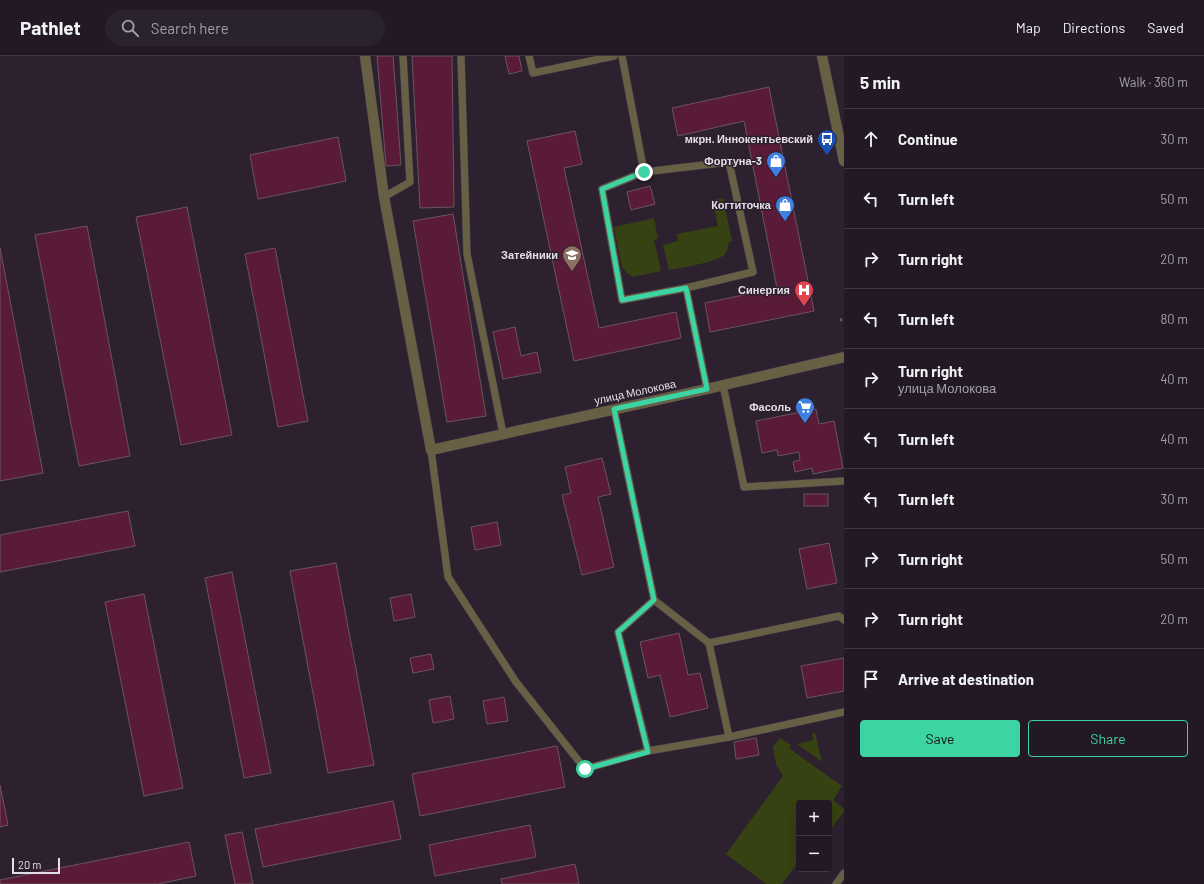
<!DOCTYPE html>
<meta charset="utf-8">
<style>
:root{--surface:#221924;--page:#2a222c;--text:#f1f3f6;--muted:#a2a0a6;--line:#3f3841;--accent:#3dd4a3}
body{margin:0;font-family:Barlow,sans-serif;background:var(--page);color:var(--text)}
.controls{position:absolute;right:12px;bottom:12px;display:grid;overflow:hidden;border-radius:4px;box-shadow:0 4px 16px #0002}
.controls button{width:36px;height:36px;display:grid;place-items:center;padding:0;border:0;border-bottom:1px solid var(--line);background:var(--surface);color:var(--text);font:20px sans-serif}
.scale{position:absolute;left:12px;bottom:10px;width:48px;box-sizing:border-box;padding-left:4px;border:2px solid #e5dde7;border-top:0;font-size:11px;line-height:14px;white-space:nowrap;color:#e5dde7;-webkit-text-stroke:3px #2d2130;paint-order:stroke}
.stop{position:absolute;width:12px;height:12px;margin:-9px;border:3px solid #3dd4a3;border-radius:50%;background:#fff}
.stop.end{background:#3dd4a3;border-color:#fff;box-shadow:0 1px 4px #0008}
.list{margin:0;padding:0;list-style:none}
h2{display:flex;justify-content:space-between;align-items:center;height:52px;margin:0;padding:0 16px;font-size:17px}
h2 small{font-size:13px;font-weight:400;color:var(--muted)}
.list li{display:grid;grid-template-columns:26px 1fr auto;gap:12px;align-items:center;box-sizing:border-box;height:60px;padding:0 16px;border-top:1px solid var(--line)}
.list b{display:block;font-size:15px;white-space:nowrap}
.list p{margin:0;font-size:13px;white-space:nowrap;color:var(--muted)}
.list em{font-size:13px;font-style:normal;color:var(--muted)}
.actions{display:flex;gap:8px;padding:12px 16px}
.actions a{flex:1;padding:9px 0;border:1px solid var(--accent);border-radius:4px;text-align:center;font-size:14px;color:var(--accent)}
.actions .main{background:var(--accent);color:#111}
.icon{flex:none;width:22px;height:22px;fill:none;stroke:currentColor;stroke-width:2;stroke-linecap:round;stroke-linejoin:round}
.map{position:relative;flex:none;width:844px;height:828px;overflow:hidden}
header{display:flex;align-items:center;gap:24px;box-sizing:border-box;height:56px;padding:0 20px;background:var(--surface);border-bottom:1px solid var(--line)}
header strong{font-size:19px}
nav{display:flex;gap:22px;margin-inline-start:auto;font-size:14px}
.search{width:280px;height:36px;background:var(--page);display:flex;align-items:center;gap:10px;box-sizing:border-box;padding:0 14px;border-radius:22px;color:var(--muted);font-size:15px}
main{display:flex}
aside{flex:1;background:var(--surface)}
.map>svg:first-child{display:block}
</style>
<header>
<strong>Pathlet</strong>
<div class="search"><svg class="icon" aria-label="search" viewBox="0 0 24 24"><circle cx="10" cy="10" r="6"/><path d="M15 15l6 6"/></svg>Search here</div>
<nav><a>Map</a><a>Directions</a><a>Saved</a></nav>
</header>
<main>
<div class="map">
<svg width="844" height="828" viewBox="0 0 844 828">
<rect width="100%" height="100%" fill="#2d2130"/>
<!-- green -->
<g fill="#364211">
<path d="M723 142 732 185 729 186C729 189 727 195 725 198 719 206 680 212 669 214L663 189 678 185 677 178 718 170 713 144Z"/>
<polygon points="654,162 658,182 654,184 661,215 633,221 627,217 622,211 614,171"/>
<polygon points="815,677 822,706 797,688 813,684 812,678"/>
<polygon points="780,682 791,689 790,693 842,730 833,744 844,753 844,756 829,775 829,747 799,747 799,805 782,828 766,828 726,798 783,720 776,708 773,691"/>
</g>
<!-- building -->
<g fill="#591b38" stroke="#6b555d">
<polygon points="377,0 393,0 401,109 386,110"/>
<polygon points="412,0 452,0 454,151 420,152"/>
<polygon points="505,0 519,0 522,15 509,18"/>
<polygon points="769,31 814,255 710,276 705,247 777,232 744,65 678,80 672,52"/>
<polygon points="575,75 582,108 564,112 599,272 676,256 681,282 574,305 527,85"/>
<polygon points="338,81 346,125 258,143 250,99"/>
<polygon points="650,130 655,148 631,154 627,136"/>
<polygon points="187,151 232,379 181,389 136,161"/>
<polygon points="453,158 486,360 447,366 413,165"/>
<polygon points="87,170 130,400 79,410 35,179"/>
<polygon points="0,192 43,417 0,425"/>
<polygon points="275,192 308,365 278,371 245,198"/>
<polygon points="515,271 521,300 537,296 541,316 503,323 493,276"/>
<polygon points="816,353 819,368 834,365 843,412 813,418 812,412 795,416 793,406 800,404 799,396 778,400 777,394 762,397 756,365"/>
<polygon points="602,402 611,438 598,441 614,511 582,519 562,439 571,437 565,411"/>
<rect x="804" y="438" width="24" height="12"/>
<polygon points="128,455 135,490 0,516 0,479"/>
<polygon points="497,466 501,489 475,494 471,471"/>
<polygon points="829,487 837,527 807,533 799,493"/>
<polygon points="336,507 374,709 328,717 290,515"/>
<polygon points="232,516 271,717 244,722 205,522"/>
<polygon points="144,538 183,732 144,740 105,546"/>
<polygon points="411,538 415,561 394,565 390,542"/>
<polygon points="679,577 688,619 700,617 708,652 670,661 660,619 648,622 640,586"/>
<polygon points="431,598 434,613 413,617 410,602"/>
<polygon points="844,602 844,635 807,642 801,610"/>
<polygon points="450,640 454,663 433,667 429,644"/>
<polygon points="504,641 508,665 487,668 483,645"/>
<polygon points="756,682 759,699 736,703 734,686"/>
<polygon points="557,690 565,731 420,760 412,718"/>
<polygon points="0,729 8,769 0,771"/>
<polygon points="393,745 401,783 263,811 255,773"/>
<polygon points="530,769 536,801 435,820 429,789"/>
<polygon points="242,776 253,828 235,828 225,779"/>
<polygon points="189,786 196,820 158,828 0,828 0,824"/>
<polygon points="575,808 579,828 502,828 501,823"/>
</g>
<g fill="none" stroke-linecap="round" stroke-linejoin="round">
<defs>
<g id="service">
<polyline points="461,0 467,198 503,378"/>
<polyline points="529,0 533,17 614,0"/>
<polyline points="622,0 644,116 602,133 622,244 686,232"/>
<polyline points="644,116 729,106 753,216 686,232 707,333"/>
<polyline points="384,141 410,126 403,0"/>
<polyline points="723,329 744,431 844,425"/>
<polyline points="614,353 654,544"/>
<polyline points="431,394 448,521 516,626 585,713 648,695 729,681"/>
<polyline points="844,564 839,560 709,587 729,681 844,656"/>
<polyline points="648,695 618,576 654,544 709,587"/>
<polyline points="836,828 844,817"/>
</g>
<polyline id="minor" points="365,0 384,141 431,394 707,333 844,301"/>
<polyline id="tertiary" points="822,0 844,105"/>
</defs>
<!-- service casing -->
<use href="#service" stroke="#4a3f4d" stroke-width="8"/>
<!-- minor casing -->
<use href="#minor" stroke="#4a3f4d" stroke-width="11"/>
<!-- tertiary casing -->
<use href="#tertiary" stroke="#4a3f4d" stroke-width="11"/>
<!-- path -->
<polyline stroke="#706673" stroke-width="2.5" stroke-dasharray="2 2" stroke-linecap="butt" points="840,264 844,263"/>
<!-- service -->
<use href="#service" stroke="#686044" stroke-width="7"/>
<!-- minor -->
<use href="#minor" stroke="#686044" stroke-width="10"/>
<!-- tertiary -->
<use href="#tertiary" stroke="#686044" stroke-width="10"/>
</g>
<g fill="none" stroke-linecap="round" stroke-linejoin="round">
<!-- route -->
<polyline stroke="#3dd4a3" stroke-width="5" points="585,713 648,696 618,576 654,544 614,353 707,333 686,232 622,244 602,133 644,116"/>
</g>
<!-- icons -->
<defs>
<symbol id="bus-pin" viewBox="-11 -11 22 30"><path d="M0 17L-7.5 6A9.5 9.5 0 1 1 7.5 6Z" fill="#1a4fb4" stroke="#2d2130"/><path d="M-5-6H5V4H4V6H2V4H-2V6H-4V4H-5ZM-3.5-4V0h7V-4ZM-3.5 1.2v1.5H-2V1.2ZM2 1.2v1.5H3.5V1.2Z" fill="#fff"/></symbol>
<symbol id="shop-pin" viewBox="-11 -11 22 30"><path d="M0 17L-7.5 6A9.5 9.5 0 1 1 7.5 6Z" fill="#3f7fe0" stroke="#2d2130"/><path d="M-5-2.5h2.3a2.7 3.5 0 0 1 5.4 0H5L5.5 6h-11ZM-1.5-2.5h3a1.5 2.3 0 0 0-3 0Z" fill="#fff"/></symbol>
<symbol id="school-pin" viewBox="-11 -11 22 30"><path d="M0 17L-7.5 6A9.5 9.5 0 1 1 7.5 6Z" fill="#8d6e63" stroke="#2d2130"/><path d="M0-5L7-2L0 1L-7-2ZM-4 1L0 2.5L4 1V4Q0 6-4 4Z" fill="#fff"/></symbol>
<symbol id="hospital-pin" viewBox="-11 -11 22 30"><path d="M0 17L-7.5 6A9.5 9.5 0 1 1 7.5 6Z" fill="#e0444e" stroke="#2d2130"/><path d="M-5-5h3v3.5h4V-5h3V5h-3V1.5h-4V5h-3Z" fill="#fff"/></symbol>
<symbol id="supermarket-pin" viewBox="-11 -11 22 30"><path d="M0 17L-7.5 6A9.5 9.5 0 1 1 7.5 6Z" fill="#3f7fe0" stroke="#2d2130"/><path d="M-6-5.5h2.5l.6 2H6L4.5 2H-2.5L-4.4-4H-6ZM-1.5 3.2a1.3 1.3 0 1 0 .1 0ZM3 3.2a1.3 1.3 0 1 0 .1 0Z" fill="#fff"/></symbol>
</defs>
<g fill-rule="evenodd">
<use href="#bus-pin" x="816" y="72" width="22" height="30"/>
<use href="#shop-pin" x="765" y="94" width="22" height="30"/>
<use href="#shop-pin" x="774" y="138" width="22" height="30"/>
<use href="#school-pin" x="561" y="188" width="22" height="30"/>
<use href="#hospital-pin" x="793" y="223" width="22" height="30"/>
<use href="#supermarket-pin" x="794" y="340" width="22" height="30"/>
</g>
<g text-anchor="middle" stroke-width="3" stroke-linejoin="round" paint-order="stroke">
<!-- poi labels -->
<g font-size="11" font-weight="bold" fill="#e5dde7" stroke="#2d2130" text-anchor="end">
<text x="813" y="87">мкрн. Иннокентьевский</text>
<text x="762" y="109">Фортуна-3</text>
<text x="771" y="153">Когтиточка</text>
<text x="558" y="203">Затейники</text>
<text x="790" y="238">Синергия</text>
<text x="791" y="355">Фасоль</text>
</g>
<!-- street labels -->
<g font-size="11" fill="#e5dde7" stroke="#2d2130">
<text transform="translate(635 336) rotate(-12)" y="4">улица Молокова</text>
</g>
</g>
</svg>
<div class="controls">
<button>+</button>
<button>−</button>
</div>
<div class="scale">20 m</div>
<div class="stop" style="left:585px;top:713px"></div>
<div class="stop end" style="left:644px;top:116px"></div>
</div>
<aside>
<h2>5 min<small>Walk · 360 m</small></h2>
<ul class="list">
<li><svg class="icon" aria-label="ahead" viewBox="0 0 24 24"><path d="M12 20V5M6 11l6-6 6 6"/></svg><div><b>Continue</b></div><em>30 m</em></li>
<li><svg class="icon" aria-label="left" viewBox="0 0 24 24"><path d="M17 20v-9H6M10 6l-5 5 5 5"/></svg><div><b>Turn left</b></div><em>50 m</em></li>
<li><svg class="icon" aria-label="right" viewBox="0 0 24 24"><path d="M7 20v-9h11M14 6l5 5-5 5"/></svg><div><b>Turn right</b></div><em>20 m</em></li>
<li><svg class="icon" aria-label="left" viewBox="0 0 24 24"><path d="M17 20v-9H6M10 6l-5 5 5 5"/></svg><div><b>Turn left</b></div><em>80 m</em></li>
<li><svg class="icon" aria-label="right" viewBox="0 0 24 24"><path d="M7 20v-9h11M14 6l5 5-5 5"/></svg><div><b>Turn right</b><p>улица Молокова</p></div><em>40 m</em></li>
<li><svg class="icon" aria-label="left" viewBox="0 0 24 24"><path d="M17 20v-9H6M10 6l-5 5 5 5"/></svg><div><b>Turn left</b></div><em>40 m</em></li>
<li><svg class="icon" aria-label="left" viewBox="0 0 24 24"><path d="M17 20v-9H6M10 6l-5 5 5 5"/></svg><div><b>Turn left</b></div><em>30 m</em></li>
<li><svg class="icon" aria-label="right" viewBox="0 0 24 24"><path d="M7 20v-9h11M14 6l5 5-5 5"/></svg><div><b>Turn right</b></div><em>50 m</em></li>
<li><svg class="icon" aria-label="right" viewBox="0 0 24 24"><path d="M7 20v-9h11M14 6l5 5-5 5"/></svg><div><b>Turn right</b></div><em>20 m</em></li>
<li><svg class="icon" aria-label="arrive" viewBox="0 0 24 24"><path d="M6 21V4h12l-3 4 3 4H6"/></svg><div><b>Arrive at destination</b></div></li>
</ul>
<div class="actions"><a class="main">Save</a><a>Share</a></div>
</aside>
</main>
